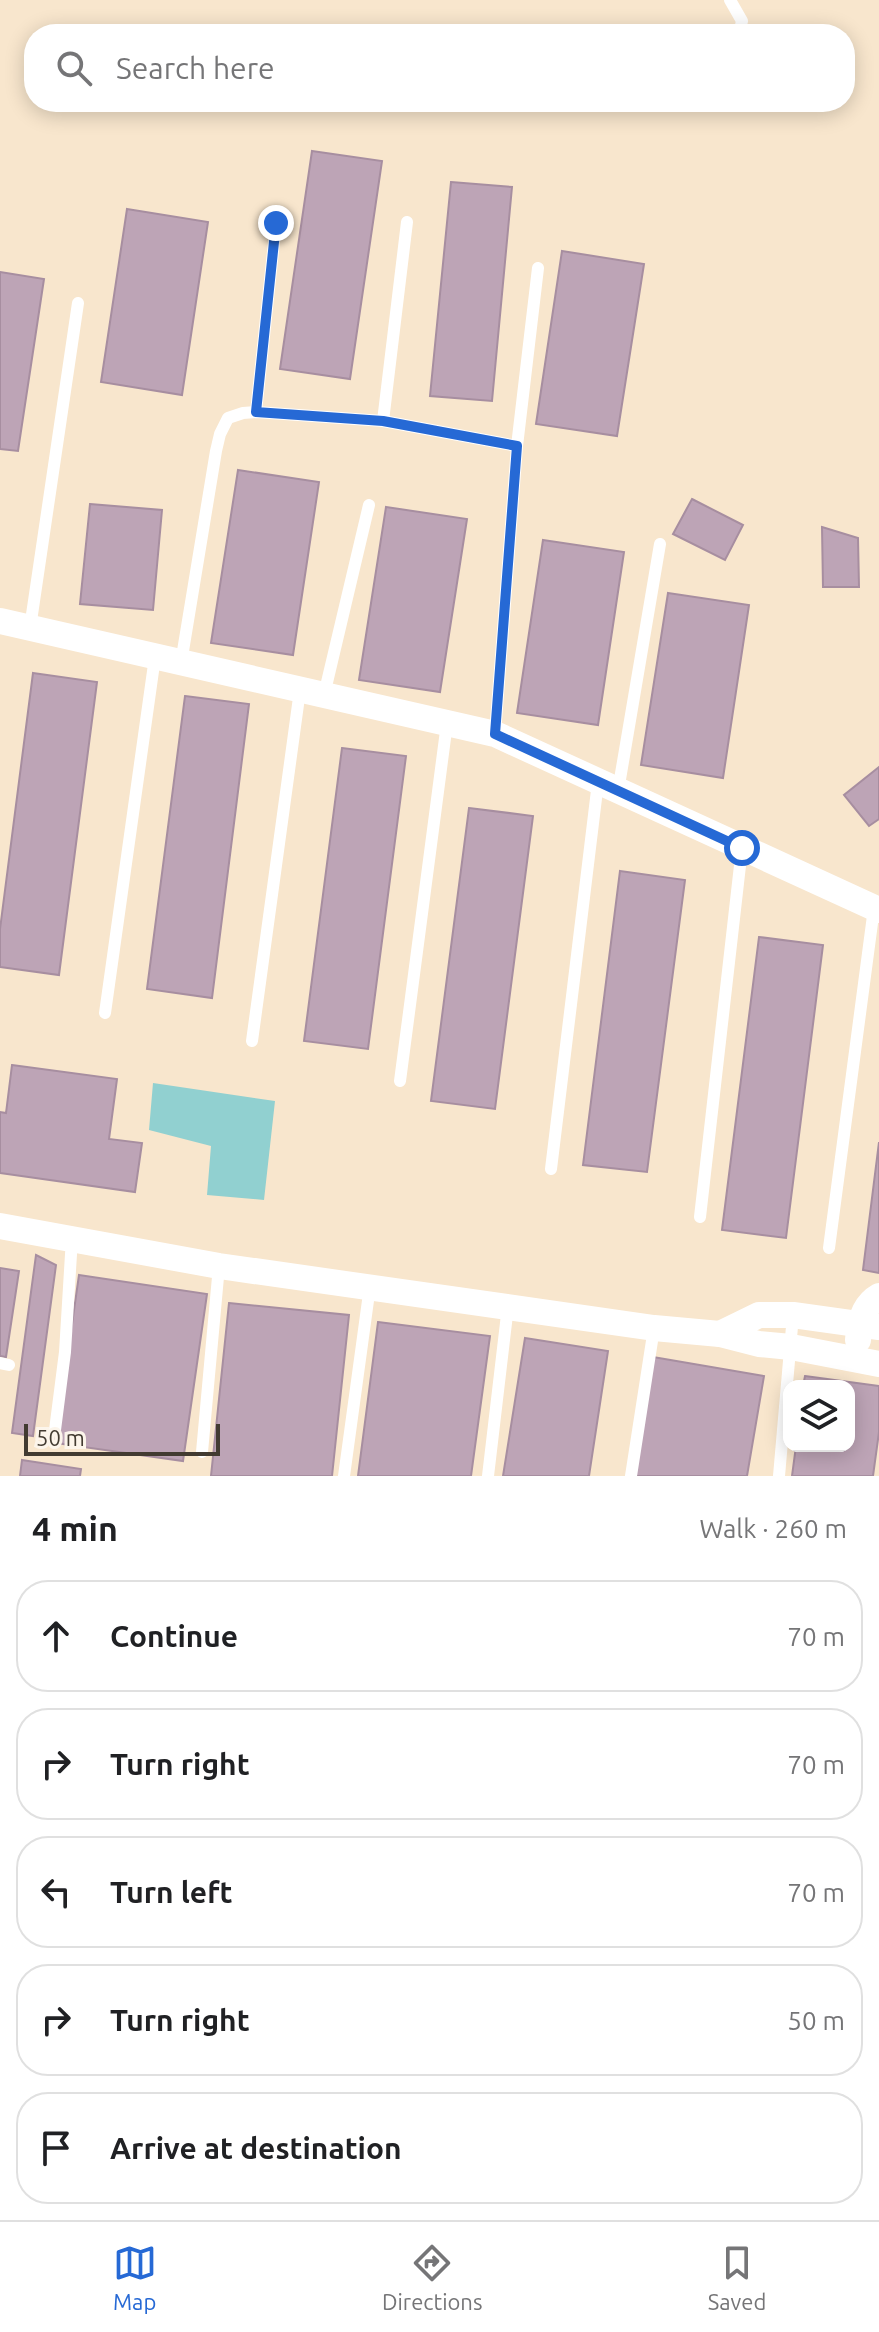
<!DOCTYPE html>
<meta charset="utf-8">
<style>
:root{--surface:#fff;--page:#f6f6f6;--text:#202124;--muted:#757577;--line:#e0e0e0;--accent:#2669d5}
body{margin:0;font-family:Ubuntu,sans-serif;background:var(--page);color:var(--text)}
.controls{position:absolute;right:24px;bottom:24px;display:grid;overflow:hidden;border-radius:16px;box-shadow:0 4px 20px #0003}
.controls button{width:72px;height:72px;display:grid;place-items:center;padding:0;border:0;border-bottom:2px solid var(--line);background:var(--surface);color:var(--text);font:40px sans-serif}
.scale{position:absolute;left:24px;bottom:20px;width:196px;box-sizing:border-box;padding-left:8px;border:4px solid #423b31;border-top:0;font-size:22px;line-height:28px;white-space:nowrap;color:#423b31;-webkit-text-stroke:6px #fcf5eb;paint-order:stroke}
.stop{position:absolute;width:24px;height:24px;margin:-18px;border:6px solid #2669d5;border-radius:50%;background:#fff}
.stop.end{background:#2669d5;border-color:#fff;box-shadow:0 2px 8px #0008}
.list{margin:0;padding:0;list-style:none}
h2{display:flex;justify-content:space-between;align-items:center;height:104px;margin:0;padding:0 32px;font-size:34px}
h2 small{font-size:26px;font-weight:400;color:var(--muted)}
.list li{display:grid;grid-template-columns:52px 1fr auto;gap:24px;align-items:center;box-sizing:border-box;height:112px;margin:0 16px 16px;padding:0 16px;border:2px solid var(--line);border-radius:32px}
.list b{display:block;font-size:30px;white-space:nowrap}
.list em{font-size:26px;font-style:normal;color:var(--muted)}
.icon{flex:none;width:44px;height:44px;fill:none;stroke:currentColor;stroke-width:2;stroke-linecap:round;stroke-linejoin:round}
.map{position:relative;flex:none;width:879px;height:1476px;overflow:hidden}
.search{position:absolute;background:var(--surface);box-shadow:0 4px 20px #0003;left:24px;right:24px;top:24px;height:88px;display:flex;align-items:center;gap:20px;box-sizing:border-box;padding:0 28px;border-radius:32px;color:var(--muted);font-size:30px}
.sheet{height:744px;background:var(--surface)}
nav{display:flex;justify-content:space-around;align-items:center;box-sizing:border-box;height:112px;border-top:2px solid var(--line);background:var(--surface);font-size:22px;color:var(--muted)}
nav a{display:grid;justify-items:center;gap:4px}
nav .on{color:var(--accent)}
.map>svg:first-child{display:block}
</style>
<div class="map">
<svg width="879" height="1476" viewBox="0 0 879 1476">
<rect width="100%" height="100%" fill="#f8e6cd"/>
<!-- water -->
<polygon fill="#91d0d0" points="153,1083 275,1101 264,1200 207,1195 211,1146 149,1130"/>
<!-- building -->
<g fill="#bda4b6" stroke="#a78ea0" stroke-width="2">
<polygon points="312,151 382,161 350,379 280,369"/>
<polygon points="451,182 512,187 492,401 430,396"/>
<polygon points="127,209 208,222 182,395 101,382"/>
<polygon points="562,251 644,264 617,436 536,424"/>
<polygon points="0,272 44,279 18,451 0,449"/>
<polygon points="238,470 319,482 293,655 211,643"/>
<polygon points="692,499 743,525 725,560 673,534"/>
<polygon points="90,504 162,510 153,610 80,604"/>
<polygon points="386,507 467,519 440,692 359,680"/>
<polygon points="822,527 858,538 859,587 823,587"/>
<polygon points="543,540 624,552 598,725 517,713"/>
<polygon points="668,593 749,605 723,778 641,765"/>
<polygon points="33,673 97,682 59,975 0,967 0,929"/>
<polygon points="185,696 249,704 212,998 147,989"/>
<polygon points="342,748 406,756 368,1049 304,1041"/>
<polygon points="879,767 879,819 869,826 844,795"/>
<polygon points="469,808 533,816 495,1109 431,1101"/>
<polygon points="620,871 685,880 647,1172 583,1165"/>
<polygon points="759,937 823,945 786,1238 722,1230"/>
<polygon points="12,1065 117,1079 109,1139 142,1143 135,1192 0,1173 0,1112 6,1113"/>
<polygon points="879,1142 879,1273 863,1270"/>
<polygon points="36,1255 56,1265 33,1436 12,1433"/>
<polygon points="0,1268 19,1271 6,1357 0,1356"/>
<polygon points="79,1275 207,1294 183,1461 55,1443"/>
<polygon points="229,1303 349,1315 332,1476 211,1476"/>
<polygon points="378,1322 490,1336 471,1476 358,1476"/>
<polygon points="525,1338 608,1351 589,1476 503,1476"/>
<polygon points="653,1357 764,1376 747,1476 633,1476"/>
<polygon points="805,1376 879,1386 879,1432 873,1476 792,1476 796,1446 849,1446 849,1386 803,1386"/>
<polygon points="22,1460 81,1469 80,1476 20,1476"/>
</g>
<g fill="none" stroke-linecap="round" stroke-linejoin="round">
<!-- service -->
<g stroke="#fff" stroke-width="12">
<polyline points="730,0 742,21 739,34"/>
<polyline points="256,412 276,223"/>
<polyline points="383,421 407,222"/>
<polyline points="30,628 78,303"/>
<polyline points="181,663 216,451 220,434 228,418 243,413 256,412 383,421 517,446"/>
<polyline points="324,695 369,505"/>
<polyline points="495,734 517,446 538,268"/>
<polyline points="618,791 660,544"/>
<polyline points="105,1013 155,657"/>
<polyline points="252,1041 300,690"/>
<polyline points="400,1081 447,723"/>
<polyline points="551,1169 598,782"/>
<polyline points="700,1217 742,848"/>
<polyline points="829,1248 874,908"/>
<polyline points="0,1363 9,1365"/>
<polyline points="55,1430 65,1352 72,1238"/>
<polyline points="202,1452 219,1266"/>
<polyline points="344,1476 370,1286"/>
<polyline points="488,1476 508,1306"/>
<polyline points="631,1476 654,1328"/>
<polyline points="779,1476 793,1315"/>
</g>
<!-- minor -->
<g stroke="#fff" stroke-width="26">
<polyline points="0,621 495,734 879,910"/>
<polyline points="0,1226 219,1266 654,1328 720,1334 759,1344 791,1347 879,1364"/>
<polyline points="720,1334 759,1315 793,1315 879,1327"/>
<path d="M858 1340C859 1323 863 1305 879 1296"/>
</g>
</g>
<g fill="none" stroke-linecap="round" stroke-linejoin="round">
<!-- route -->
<polyline stroke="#2669d5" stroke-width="10" points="276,223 256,412 383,421 517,446 495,734 742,848"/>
</g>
</svg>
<div class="controls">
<button><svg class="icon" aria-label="layers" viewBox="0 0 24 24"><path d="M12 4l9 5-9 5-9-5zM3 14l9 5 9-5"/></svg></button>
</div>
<div class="scale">50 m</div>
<div class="stop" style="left:742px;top:848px"></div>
<div class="stop end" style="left:276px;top:223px"></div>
<div class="search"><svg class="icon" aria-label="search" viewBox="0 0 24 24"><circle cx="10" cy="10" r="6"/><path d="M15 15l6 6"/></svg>Search here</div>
</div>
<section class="sheet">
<h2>4 min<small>Walk · 260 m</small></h2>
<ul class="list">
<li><svg class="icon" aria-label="ahead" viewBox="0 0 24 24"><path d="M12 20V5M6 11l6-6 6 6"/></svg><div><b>Continue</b></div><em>70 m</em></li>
<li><svg class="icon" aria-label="right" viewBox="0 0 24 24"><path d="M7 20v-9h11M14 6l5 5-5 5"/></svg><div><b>Turn right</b></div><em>70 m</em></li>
<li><svg class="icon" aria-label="left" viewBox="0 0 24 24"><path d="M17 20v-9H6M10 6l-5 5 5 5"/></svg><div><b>Turn left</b></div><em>70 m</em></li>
<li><svg class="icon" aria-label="right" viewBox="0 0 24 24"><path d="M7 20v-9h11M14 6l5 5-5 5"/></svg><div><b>Turn right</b></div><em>50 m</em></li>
<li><svg class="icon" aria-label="arrive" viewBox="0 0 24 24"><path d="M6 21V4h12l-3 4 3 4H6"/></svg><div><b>Arrive at destination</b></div></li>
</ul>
</section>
<nav>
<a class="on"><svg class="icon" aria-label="map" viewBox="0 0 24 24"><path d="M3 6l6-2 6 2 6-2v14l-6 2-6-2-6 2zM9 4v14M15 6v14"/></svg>Map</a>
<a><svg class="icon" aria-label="directions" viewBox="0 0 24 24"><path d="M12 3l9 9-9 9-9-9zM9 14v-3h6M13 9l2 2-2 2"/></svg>Directions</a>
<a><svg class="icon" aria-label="saved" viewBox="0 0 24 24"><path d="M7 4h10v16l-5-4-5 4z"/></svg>Saved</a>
</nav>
